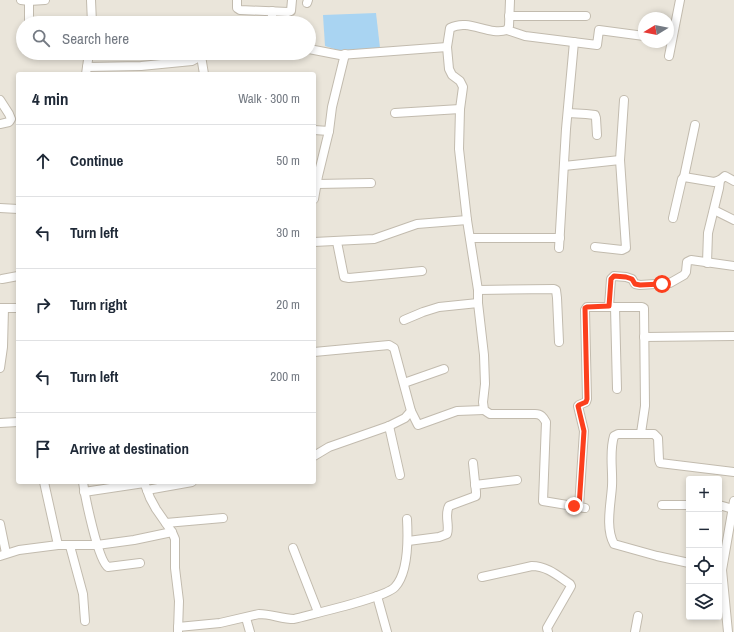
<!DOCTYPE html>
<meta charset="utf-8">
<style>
:root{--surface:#fff;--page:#f6f6f7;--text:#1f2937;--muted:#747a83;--line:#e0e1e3}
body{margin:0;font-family:"Archivo Narrow",sans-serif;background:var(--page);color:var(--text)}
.controls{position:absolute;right:12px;bottom:12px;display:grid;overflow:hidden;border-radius:4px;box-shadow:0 2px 6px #0003}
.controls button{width:36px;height:36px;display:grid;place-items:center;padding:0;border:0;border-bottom:1px solid var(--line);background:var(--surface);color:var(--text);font:20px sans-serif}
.compass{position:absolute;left:638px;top:12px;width:36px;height:36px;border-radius:50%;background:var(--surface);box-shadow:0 2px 6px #0003;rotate:260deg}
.stop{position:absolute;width:12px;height:12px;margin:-9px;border:3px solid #fc3f1d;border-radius:50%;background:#fff}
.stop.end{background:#fc3f1d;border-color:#fff;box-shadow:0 1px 4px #0008}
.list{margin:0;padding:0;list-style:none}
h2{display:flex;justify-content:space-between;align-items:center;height:52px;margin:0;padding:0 16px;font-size:17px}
h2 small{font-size:13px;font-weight:400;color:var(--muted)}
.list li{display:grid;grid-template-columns:26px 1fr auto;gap:12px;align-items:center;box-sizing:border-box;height:72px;padding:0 16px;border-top:1px solid var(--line)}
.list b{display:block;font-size:15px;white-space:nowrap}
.list em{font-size:13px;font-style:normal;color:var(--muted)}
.icon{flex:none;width:22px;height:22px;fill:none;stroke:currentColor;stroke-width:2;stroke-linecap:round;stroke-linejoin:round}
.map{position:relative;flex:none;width:734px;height:632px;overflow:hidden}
.search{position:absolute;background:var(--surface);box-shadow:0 2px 6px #0003;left:16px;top:16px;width:300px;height:44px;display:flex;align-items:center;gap:10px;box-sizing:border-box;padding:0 14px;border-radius:22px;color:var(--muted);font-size:15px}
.panel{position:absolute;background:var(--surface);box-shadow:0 2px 6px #0003;left:16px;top:72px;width:300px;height:412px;border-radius:4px}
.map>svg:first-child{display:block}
</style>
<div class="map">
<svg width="734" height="632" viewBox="0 0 734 632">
<rect width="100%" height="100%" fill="#f6f3ec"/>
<!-- residential -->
<path fill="#eae5da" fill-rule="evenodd" d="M0 0H734V632H0ZM644 18H668V42H644ZM23 23H309V53H23ZM18 74H314V482H18ZM689 479H719V617H689Z"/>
<!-- water -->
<polygon fill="#a9d4f2" points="376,13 380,48 347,53 325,46 323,15"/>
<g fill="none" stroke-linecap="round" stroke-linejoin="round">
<defs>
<g id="minor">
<polyline points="21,0 29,1 45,0"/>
<polyline points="91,0 92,23"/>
<polyline points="237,0 237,8 240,10 288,12 291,11 292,0"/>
<path d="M510 0 509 26 507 30C488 36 469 18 450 28L447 47 449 69 452 75 460 81 463 87 460 109 459 149 467 220 478 290V303L484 355 485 384 483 402 484 410 490 414H535C541 414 543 417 546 422L543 501 585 508"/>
<polyline points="29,1 29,23"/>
<polyline points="307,3 308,0"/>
<polyline points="509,16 586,16"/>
<polyline points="272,23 272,11"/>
<polyline points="507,30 525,36 597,45 599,30 644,36"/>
<polyline points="309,49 340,55 447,47"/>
<polyline points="669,56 680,0"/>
<polyline points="87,67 141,66 192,61 201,56"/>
<polyline points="86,74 89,53"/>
<polyline points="204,74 201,56 204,53"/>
<polyline points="0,100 9,114 11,119 9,122 0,124"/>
<polyline points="395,113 460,109"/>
<polyline points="568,113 586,114 595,115 596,118 597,135"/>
<polyline points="314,130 329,131"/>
<polyline points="564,166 620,160"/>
<polyline points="684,177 695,125"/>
<polyline points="317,184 371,183"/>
<polyline points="314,199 318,176 329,131 332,107 345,54"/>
<polyline points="0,208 18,209"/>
<polyline points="714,210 734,220"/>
<polyline points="673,218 682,179 684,177 714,182 720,180 725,176 734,181"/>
<polyline points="470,238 560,238"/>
<polyline points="314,242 374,239 417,224 467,220"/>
<polyline points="337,242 344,277 349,278 422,271"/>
<polyline points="595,247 622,250 626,248 620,160 624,100"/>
<polyline points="559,248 566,129 574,42"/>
<polyline points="707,263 708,233 719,188 720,180"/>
<polyline points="2,279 18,276"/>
<polyline points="478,290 554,289 556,290 557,298 559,342"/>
<polyline points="609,306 611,279 614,276 626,277 632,279 635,284 640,285 670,283 684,275 686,272 687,262 691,260 734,266"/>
<polyline points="615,307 617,389"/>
<polyline points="0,308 18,308"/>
<polyline points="404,320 423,312 439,307 478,303"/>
<polyline points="644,337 734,336"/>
<polyline points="314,352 389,345 394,348 411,411 405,418 389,426 329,447 314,456"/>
<polyline points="0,368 3,347 4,308"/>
<polyline points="404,383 444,369"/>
<polyline points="411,411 418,425 457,411 484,410"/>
<polyline points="0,423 18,422"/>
<polyline points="389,426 400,475"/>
<polyline points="44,482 58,545"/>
<path d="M83 482C85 496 98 561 108 567L140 563"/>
<polyline points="144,482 150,498 156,509 172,532 175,539 175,568 179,601 178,631"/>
<polyline points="475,485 517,480"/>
<polyline points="147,490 192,482"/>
<polyline points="84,492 144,483"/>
<polyline points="662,505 689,505"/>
<polyline points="719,505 733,509"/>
<polyline points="579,507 584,431 578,406 579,405 586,402 587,399 585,310 587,307 642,307 644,308 645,406 641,433"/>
<polyline points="166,523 223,518"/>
<polyline points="0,524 6,553"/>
<path d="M408 541 439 537 447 534C450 525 444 515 449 506L476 496V492L473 463"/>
<polyline points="70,546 83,594 85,621"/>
<polyline points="293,548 318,612"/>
<polyline points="0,556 19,550 58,545 97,545 134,540 172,532"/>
<path d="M689 563 657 556 614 544C605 528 611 503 612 486 613 470 609 452 614 436L618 434H654L658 438 659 460 660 463 734 472"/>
<path d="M482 577 532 566C547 566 558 576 570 584L571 586 570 588 547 628 548 632"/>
<polyline points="377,596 387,632"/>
<polyline points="246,618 250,632"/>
<path d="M178 627 220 623 259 614C271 614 282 619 294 619 312 614 385 598 395 587 409 572 408 537 407 519"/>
<polyline points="635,632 638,616"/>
<polyline points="728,632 722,570 734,501"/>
</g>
</defs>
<!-- minor casing -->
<use href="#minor" stroke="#c2bbae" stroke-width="10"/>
<!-- minor -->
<use href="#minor" stroke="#fff" stroke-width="8"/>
</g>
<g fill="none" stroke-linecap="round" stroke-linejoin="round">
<!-- route -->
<polyline stroke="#fc3f1d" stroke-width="5" points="574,506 579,507 584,431 578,406 579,405 586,402 587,399 585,308 587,307 609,306 611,279 614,276 626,277 632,279 635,284 640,285 662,284"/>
</g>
</svg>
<div class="controls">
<button>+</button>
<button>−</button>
<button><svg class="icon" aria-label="locate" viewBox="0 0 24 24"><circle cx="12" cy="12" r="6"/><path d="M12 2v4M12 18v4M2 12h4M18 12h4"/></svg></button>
<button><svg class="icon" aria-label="layers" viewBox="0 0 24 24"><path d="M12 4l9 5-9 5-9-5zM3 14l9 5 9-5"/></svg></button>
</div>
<svg class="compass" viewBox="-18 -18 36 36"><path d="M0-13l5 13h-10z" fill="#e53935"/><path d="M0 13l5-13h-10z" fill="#747a83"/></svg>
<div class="stop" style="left:662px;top:284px"></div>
<div class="stop end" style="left:574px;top:506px"></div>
<div class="search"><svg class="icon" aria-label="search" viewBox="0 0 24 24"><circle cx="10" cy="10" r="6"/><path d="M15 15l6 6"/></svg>Search here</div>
<section class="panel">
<h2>4 min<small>Walk · 300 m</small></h2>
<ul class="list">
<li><svg class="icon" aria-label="ahead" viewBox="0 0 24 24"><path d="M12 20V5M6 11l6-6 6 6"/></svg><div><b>Continue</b></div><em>50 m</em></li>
<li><svg class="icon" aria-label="left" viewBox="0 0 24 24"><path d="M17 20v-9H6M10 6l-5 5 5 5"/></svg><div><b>Turn left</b></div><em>30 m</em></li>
<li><svg class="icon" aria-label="right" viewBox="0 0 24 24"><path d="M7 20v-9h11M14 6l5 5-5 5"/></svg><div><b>Turn right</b></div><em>20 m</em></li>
<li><svg class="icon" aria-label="left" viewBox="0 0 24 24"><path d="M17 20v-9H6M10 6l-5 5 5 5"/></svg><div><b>Turn left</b></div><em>200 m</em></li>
<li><svg class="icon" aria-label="arrive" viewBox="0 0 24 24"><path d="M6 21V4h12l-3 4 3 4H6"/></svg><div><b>Arrive at destination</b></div></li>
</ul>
</section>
</div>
